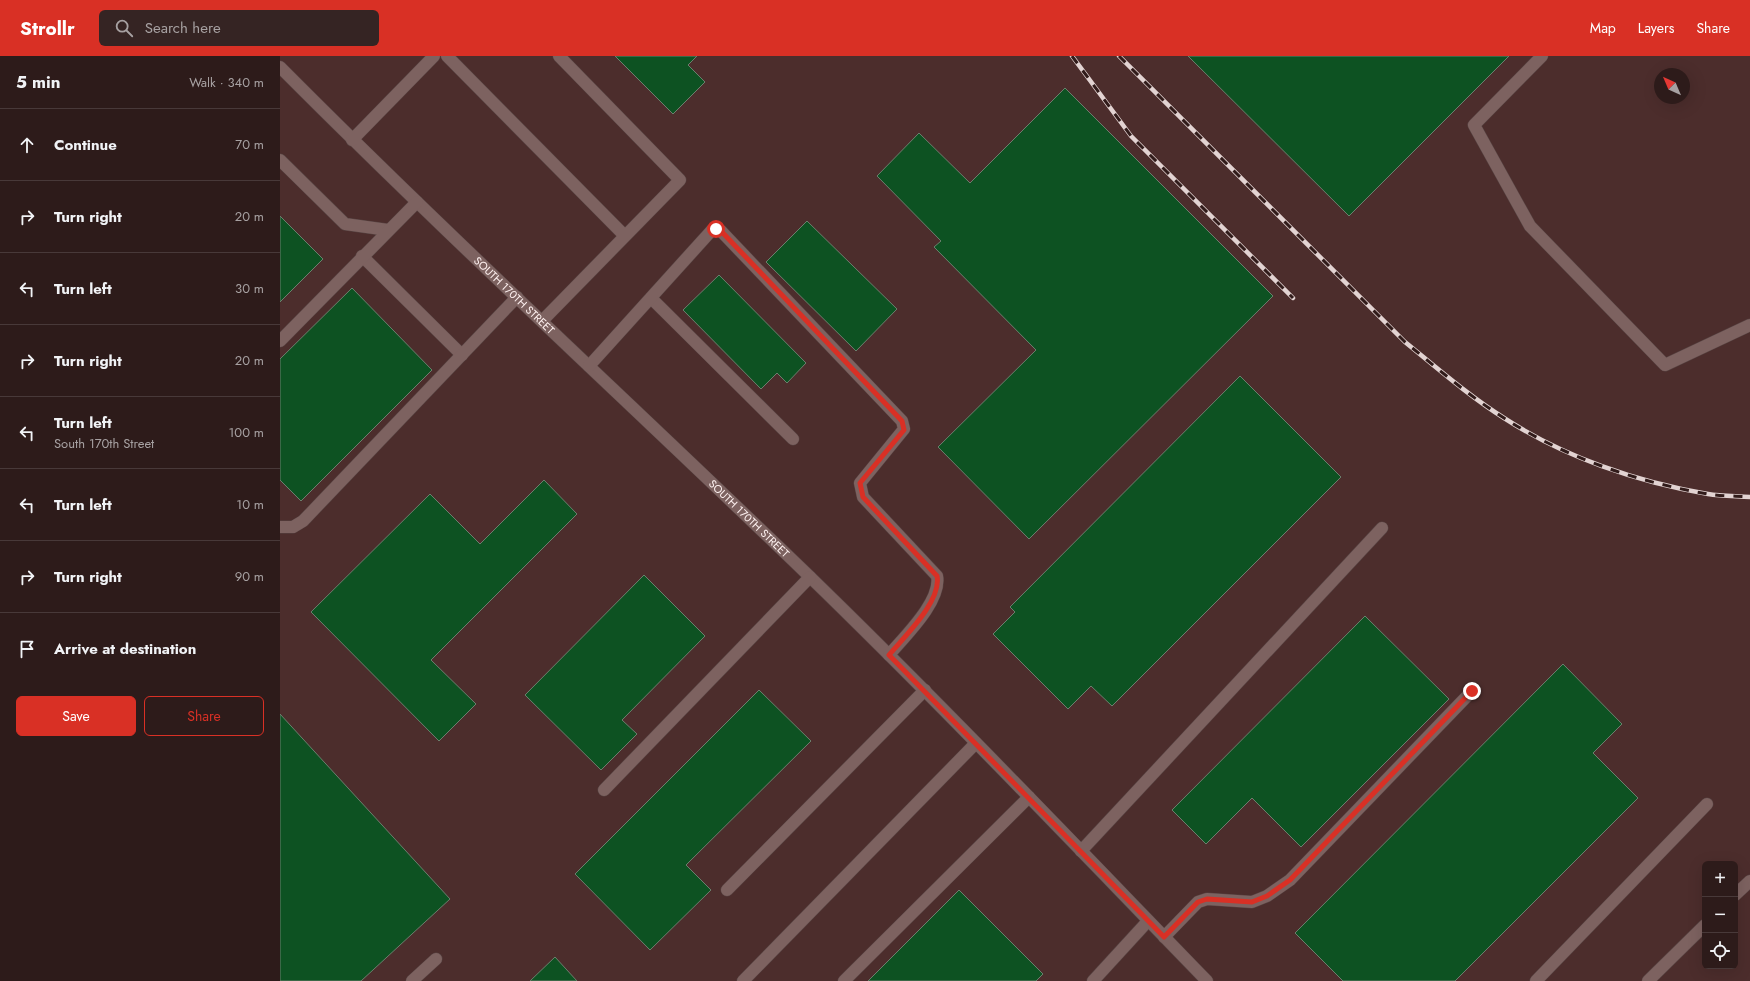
<!DOCTYPE html>
<meta charset="utf-8">
<style>
:root{--surface:#2d1b1a;--page:#352423;--text:#f1f3f6;--muted:#a7a1a2;--line:#483939;--accent:#d93025}
body{margin:0;font-family:Jost,sans-serif;background:var(--page);color:var(--text)}
.controls{position:absolute;right:12px;bottom:12px;display:grid;overflow:hidden;border-radius:6px;box-shadow:0 4px 16px #0002}
.controls button{width:36px;height:36px;display:grid;place-items:center;padding:0;border:0;border-bottom:1px solid var(--line);background:var(--surface);color:var(--text);font:20px sans-serif}
.compass{position:absolute;left:1374px;top:12px;width:36px;height:36px;border-radius:50%;background:var(--surface);box-shadow:0 4px 16px #0002;rotate:316deg}
.stop{position:absolute;width:12px;height:12px;margin:-9px;border:3px solid #d93025;border-radius:50%;background:#fff}
.stop.end{background:#d93025;border-color:#fff;box-shadow:0 1px 4px #0008}
.list{margin:0;padding:0;list-style:none}
h2{display:flex;justify-content:space-between;align-items:center;height:52px;margin:0;padding:0 16px;font-size:17px}
h2 small{font-size:13px;font-weight:400;color:var(--muted)}
.list li{display:grid;grid-template-columns:26px 1fr auto;gap:12px;align-items:center;box-sizing:border-box;height:72px;padding:0 16px;border-top:1px solid var(--line)}
.list b{display:block;font-size:15px;white-space:nowrap}
.list p{margin:0;font-size:13px;white-space:nowrap;color:var(--muted)}
.list em{font-size:13px;font-style:normal;color:var(--muted)}
.actions{display:flex;gap:8px;padding:12px 16px}
.actions a{flex:1;padding:9px 0;border:1px solid var(--accent);border-radius:6px;text-align:center;font-size:14px;color:var(--accent)}
.actions .main{background:var(--accent);color:#fff}
.icon{flex:none;width:22px;height:22px;fill:none;stroke:currentColor;stroke-width:2;stroke-linecap:round;stroke-linejoin:round}
.map{position:relative;flex:none;width:1470px;height:925px;overflow:hidden}
header{display:flex;align-items:center;gap:24px;box-sizing:border-box;height:56px;padding:0 20px;background:var(--accent);color:#fff}
header strong{font-size:19px}
nav{display:flex;gap:22px;margin-inline-start:auto;font-size:14px}
.search{width:280px;height:36px;background:var(--page);display:flex;align-items:center;gap:10px;box-sizing:border-box;padding:0 14px;border-radius:6px;color:var(--muted);font-size:15px}
main{display:flex}
aside{flex:1;background:var(--surface)}
.map>svg:first-child{display:block}
</style>
<header>
<strong>Strollr</strong>
<div class="search"><svg class="icon" aria-label="search" viewBox="0 0 24 24"><circle cx="10" cy="10" r="6"/><path d="M15 15l6 6"/></svg>Search here</div>
<nav><a>Map</a><a>Layers</a><a>Share</a></nav>
</header>
<main>
<aside>
<h2>5 min<small>Walk · 340 m</small></h2>
<ul class="list">
<li><svg class="icon" aria-label="ahead" viewBox="0 0 24 24"><path d="M12 20V5M6 11l6-6 6 6"/></svg><div><b>Continue</b></div><em>70 m</em></li>
<li><svg class="icon" aria-label="right" viewBox="0 0 24 24"><path d="M7 20v-9h11M14 6l5 5-5 5"/></svg><div><b>Turn right</b></div><em>20 m</em></li>
<li><svg class="icon" aria-label="left" viewBox="0 0 24 24"><path d="M17 20v-9H6M10 6l-5 5 5 5"/></svg><div><b>Turn left</b></div><em>30 m</em></li>
<li><svg class="icon" aria-label="right" viewBox="0 0 24 24"><path d="M7 20v-9h11M14 6l5 5-5 5"/></svg><div><b>Turn right</b></div><em>20 m</em></li>
<li><svg class="icon" aria-label="left" viewBox="0 0 24 24"><path d="M17 20v-9H6M10 6l-5 5 5 5"/></svg><div><b>Turn left</b><p>South 170th Street</p></div><em>100 m</em></li>
<li><svg class="icon" aria-label="left" viewBox="0 0 24 24"><path d="M17 20v-9H6M10 6l-5 5 5 5"/></svg><div><b>Turn left</b></div><em>10 m</em></li>
<li><svg class="icon" aria-label="right" viewBox="0 0 24 24"><path d="M7 20v-9h11M14 6l5 5-5 5"/></svg><div><b>Turn right</b></div><em>90 m</em></li>
<li><svg class="icon" aria-label="arrive" viewBox="0 0 24 24"><path d="M6 21V4h12l-3 4 3 4H6"/></svg><div><b>Arrive at destination</b></div></li>
</ul>
<div class="actions"><a class="main">Save</a><a>Share</a></div>
</aside>
<div class="map">
<svg width="1470" height="925" viewBox="0 0 1470 925">
<rect width="100%" height="100%" fill="#3c2423"/>
<!-- built -->
<path fill="#4c2d2c" fill-rule="evenodd" d="M0 0H1470V925H0ZM1380 18H1404V42H1380ZM1425 808H1455V910H1425Z"/>
<!-- building -->
<g fill="#0d5222" stroke="#6b7f6d">
<polygon points="335,0 417,0 408,9 425,26 393,58"/>
<polygon points="908,0 1229,0 1069,160"/>
<polygon points="785,32 993,240 749,483 658,391 756,294 654,191 661,185 597,120 639,77 690,127"/>
<polygon points="0,160 43,203 0,246"/>
<polygon points="527,165 617,253 576,295 486,206"/>
<polygon points="439,219 526,307 507,327 497,317 481,333 403,254"/>
<polygon points="72,232 152,314 21,445 0,424 0,303"/>
<polygon points="960,320 1061,421 832,650 811,630 788,653 713,578 735,556 730,551"/>
<polygon points="264,424 297,458 151,604 196,648 159,685 31,556 150,438 200,488"/>
<polygon points="364,519 425,580 342,664 357,678 321,714 245,639"/>
<polygon points="1085,560 1169,643 1021,791 972,742 926,788 892,754"/>
<polygon points="1283,608 1342,668 1313,697 1358,742 1175,925 1063,925 1015,877"/>
<polygon points="479,634 531,685 406,809 431,834 370,894 295,818"/>
<polygon points="0,658 170,843 81,925 0,925"/>
<polygon points="679,834 763,918 756,925 588,925"/>
<polygon points="275,901 297,925 250,925"/>
</g>
<g fill="none" stroke-linecap="round" stroke-linejoin="round">
<defs>
<g id="minor">
<polyline points="167,0 344,179"/>
<polyline points="1262,0 1194,69 1250,170 1385,309 1470,269"/>
<path id="s1" d="M0 11C172 184 352 349 528 519 664 651 795 789 927 925"/>
<polyline points="72,84 154,0"/>
<polyline points="0,104 65,168 108,174"/>
<polyline points="82,200 182,299"/>
<polyline points="371,242 513,383"/>
<polyline points="262,265 400,124 279,0"/>
<polyline points="0,285 137,146"/>
<path d="M309 310 432 174 436 173 441 175 622 365 624 373 580 427 583 441 657 520C662 545 624 581 609 599"/>
<polyline points="0,471 13,471 23,465 237,241"/>
<polyline points="324,734 530,521"/>
<polyline points="801,795 1102,472"/>
<polyline points="447,834 645,634"/>
<polyline points="1455,839 1470,825"/>
<polyline points="884,881 918,846 927,843 972,846 987,840 1010,824 1192,635"/>
<polyline points="132,925 156,903"/>
<polyline points="463,925 696,687"/>
<polyline points="564,925 749,741"/>
<polyline points="813,925 868,865"/>
<polyline points="1256,925 1427,748"/>
<polyline points="1368,925 1425,869"/>
</g>
</defs>
<!-- minor casing -->
<use href="#minor" stroke="#574443" stroke-width="13"/>
<!-- minor -->
<use href="#minor" stroke="#7d6260" stroke-width="12"/>
<defs>
<g id="rail">
<polyline points="792,0 851,80 1013,242"/>
<path d="M839 0 1125 286C1157 312 1189 340 1224 362 1284 401 1357 426 1428 438 1441 440 1456 440 1470 441"/>
</g>
</defs>
<!-- rail casing -->
<use href="#rail" stroke="#e2d3d2" stroke-width="4.5"/>
<!-- rail -->
<use href="#rail" stroke="#311b1a" stroke-width="3" stroke-dasharray="9" stroke-linecap="butt"/>
</g>
<g fill="none" stroke-linecap="round" stroke-linejoin="round">
<!-- route -->
<path stroke="#d93025" stroke-width="5" d="M436 173 441 175 622 365 624 374 580 427 583 441 657 520C662 545 624 581 609 599L884 881 918 846 927 843 972 846 987 840 1010 824 1192 635"/>
</g>
<g text-anchor="middle" stroke-width="4" stroke-linejoin="round" paint-order="stroke">
<!-- street labels -->
<g font-size="11" fill="#fef1f0" stroke="#311b1a">
<text dy="4" stroke="none"><textPath href="#s1" startOffset="327">SOUTH 170TH STREET</textPath></text>
<text dy="4" stroke="none"><textPath href="#s1" startOffset="651">SOUTH 170TH STREET</textPath></text>
</g>
</g>
</svg>
<div class="controls">
<button>+</button>
<button>−</button>
<button><svg class="icon" aria-label="locate" viewBox="0 0 24 24"><circle cx="12" cy="12" r="6"/><path d="M12 2v4M12 18v4M2 12h4M18 12h4"/></svg></button>
</div>
<svg class="compass" viewBox="-18 -18 36 36"><path d="M0-13l5 13h-10z" fill="#e53935"/><path d="M0 13l5-13h-10z" fill="#a7a1a2"/></svg>
<div class="stop" style="left:436px;top:173px"></div>
<div class="stop end" style="left:1192px;top:635px"></div>
</div>
</main>
